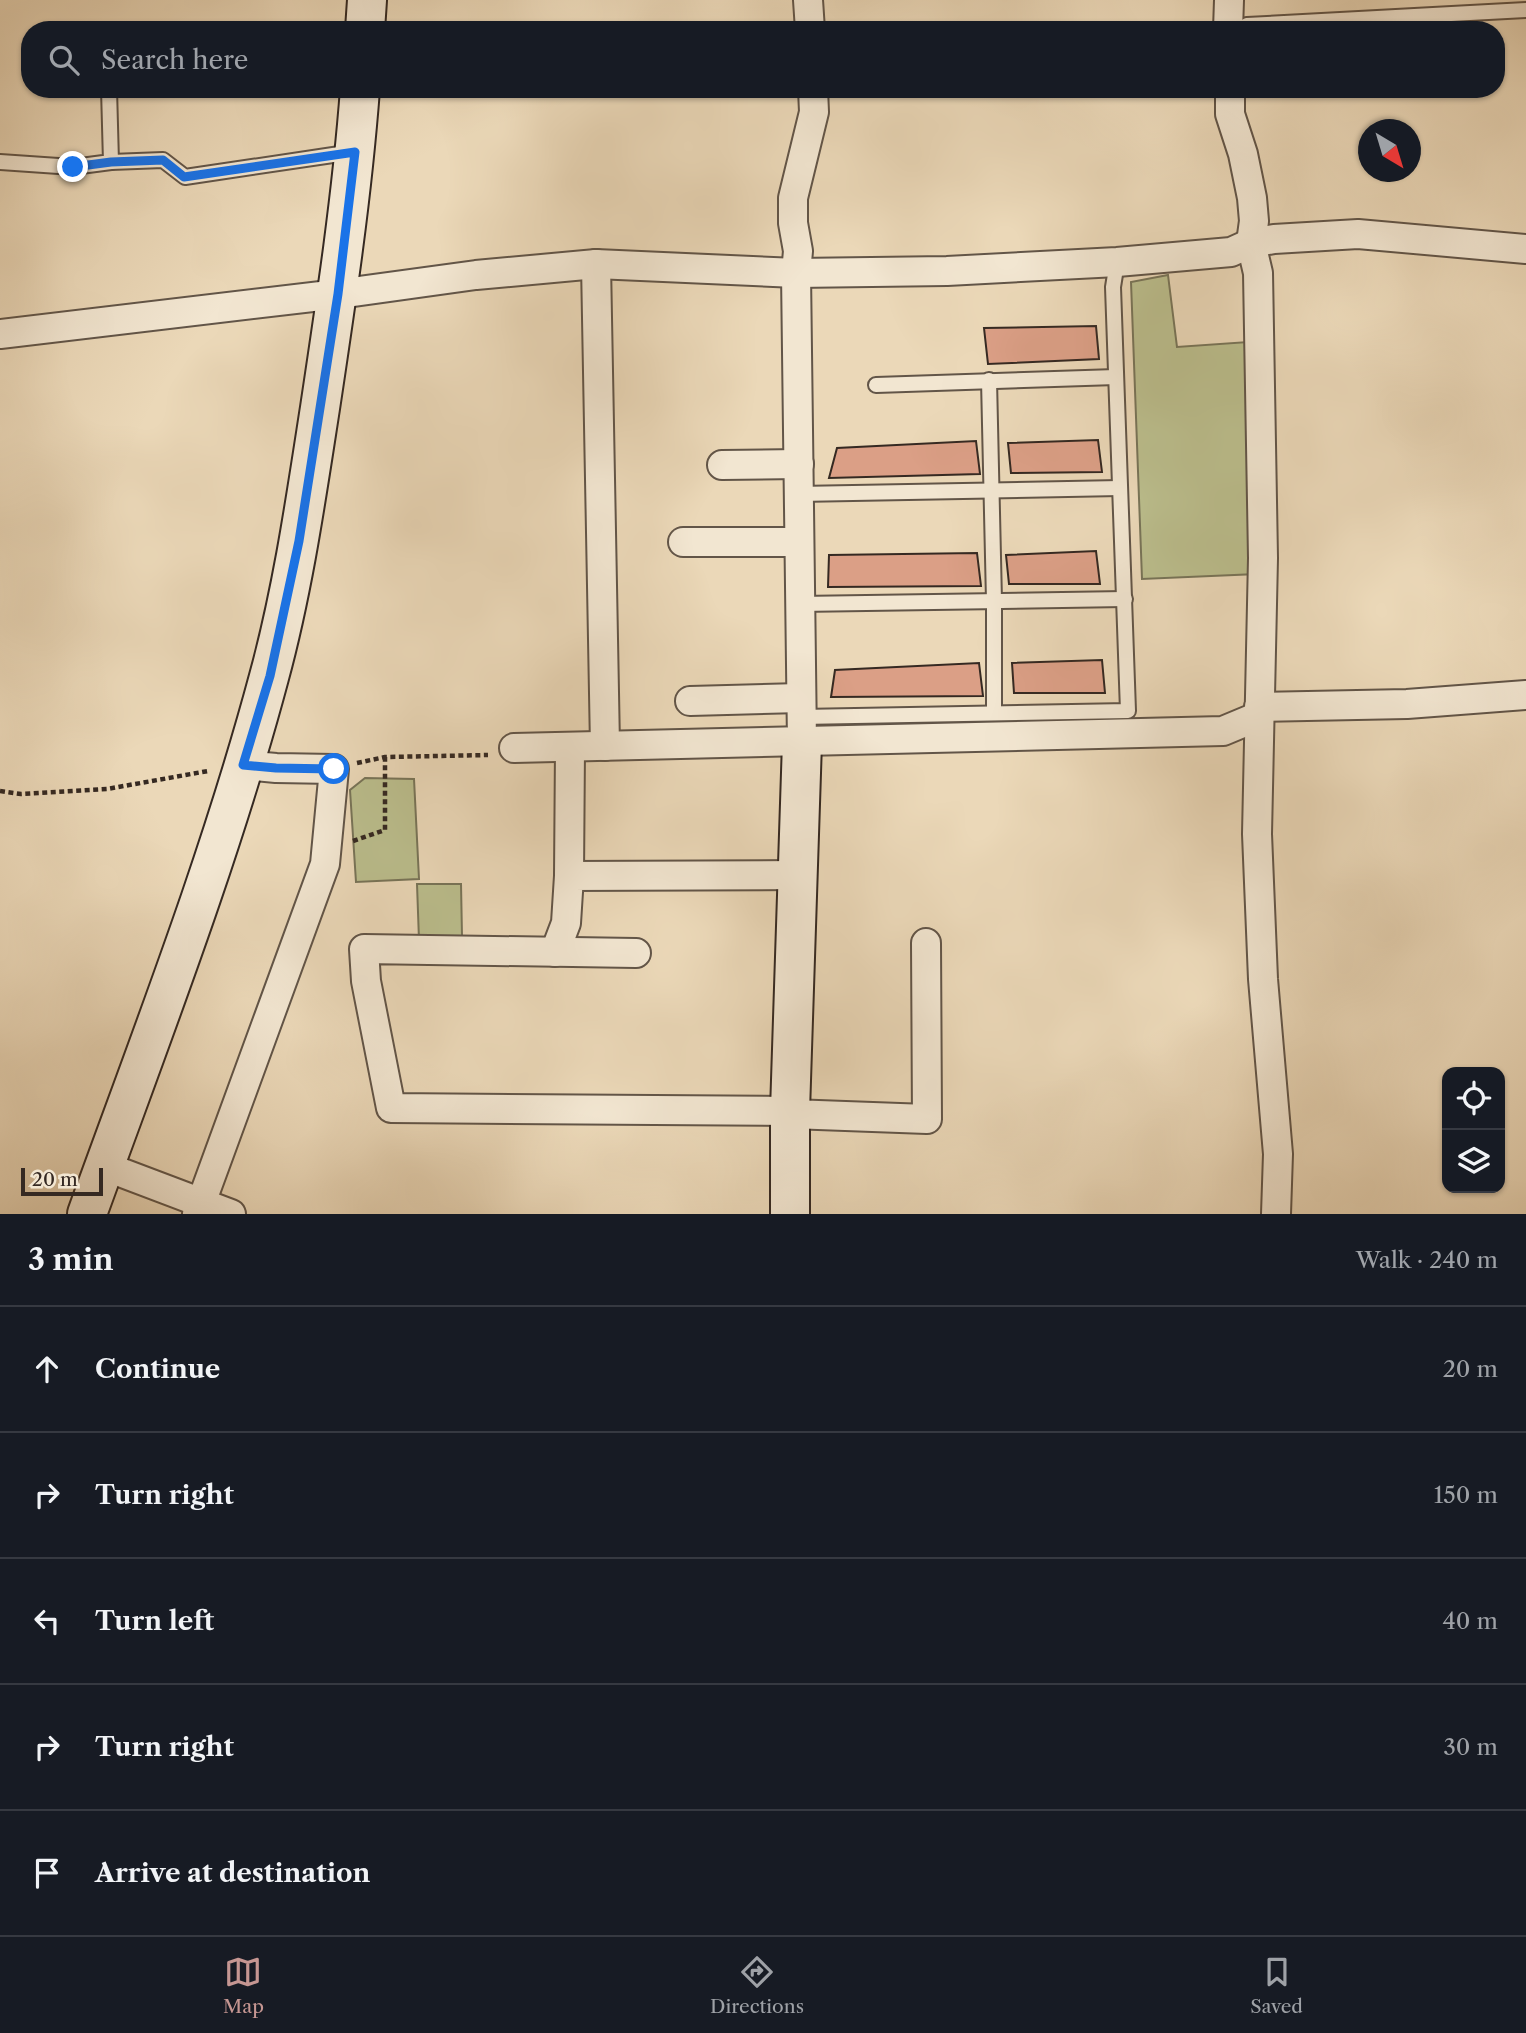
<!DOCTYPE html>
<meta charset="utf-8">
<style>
:root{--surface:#171b24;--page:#20242c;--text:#f1f3f6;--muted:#9ea1a6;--line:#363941;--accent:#c59692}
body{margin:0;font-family:"Libre Caslon Text",serif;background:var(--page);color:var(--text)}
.controls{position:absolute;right:21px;bottom:21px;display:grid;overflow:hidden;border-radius:14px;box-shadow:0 2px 5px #0004}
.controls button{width:63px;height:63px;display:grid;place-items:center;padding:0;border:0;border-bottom:2px solid var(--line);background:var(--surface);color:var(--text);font:35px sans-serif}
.compass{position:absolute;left:1358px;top:119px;width:63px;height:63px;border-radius:50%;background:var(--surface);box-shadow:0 2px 5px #0004;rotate:142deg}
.scale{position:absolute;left:21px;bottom:18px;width:82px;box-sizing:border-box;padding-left:7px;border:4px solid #352922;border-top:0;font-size:19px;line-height:24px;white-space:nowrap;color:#352922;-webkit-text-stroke:5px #f2e6d1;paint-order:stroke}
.stop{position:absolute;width:21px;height:21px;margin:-16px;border:5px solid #1a73e8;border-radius:50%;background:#fff}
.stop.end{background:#1a73e8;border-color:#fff;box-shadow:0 2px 7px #0008}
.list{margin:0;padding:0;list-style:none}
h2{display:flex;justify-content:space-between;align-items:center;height:91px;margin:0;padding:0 28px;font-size:30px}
h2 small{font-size:23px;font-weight:400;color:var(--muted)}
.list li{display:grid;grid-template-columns:46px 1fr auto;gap:21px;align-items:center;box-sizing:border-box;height:126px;padding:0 28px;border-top:2px solid var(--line)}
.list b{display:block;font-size:26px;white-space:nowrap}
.list em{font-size:23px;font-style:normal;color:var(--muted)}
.icon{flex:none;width:38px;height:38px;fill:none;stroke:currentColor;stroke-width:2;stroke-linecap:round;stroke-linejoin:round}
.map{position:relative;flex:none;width:1526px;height:1214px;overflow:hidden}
.search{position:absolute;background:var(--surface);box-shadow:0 2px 5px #0004;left:21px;right:21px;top:21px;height:77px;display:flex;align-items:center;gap:18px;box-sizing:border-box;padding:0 24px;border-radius:28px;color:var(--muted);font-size:26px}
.sheet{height:721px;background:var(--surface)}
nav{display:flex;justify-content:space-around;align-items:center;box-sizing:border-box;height:98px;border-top:2px solid var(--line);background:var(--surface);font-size:19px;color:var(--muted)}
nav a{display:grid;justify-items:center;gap:4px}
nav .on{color:var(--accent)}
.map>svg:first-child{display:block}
</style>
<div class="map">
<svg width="1526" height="1214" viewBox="0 0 1526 1214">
<rect width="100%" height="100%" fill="#ebd8b8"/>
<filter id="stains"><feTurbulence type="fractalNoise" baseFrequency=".00286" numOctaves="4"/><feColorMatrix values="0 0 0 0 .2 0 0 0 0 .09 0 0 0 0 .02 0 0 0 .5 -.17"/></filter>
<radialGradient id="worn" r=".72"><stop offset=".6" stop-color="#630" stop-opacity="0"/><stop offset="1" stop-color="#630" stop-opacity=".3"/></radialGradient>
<!-- green -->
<g fill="#bbbe8d" stroke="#787458" stroke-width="2">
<polygon points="1168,275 1177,347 1248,342 1257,574 1142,579 1131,282"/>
<polygon points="365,778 414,779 419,879 356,882 350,790"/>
<polygon points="417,884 461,884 462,936 419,940"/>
</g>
<!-- building -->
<g fill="#db9f86" stroke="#352922" stroke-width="2">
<polygon points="1096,326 1099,359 988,364 984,328"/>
<polygon points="1098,440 1102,472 1011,473 1008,443"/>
<polygon points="976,441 980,474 829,478 837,448"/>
<polygon points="1096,551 1100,584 1009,584 1006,555"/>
<polygon points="977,553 981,586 828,587 829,555"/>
<polygon points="1102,660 1105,693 1014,693 1012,663"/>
<polygon points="979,663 983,696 831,697 835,670"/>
</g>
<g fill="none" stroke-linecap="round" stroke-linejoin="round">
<defs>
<g id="lane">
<polyline points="1238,30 1247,25 1526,10"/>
<polyline points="0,162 73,167 111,162 109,89"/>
<polyline points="111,162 163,160 185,177 353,152"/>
<polyline points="989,380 994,601 994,713"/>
<polyline points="876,385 1116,377"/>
<polyline points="798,494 1120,488"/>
<polyline points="799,604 1125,599"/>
<polyline points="801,717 1128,711 1113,287 1117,262"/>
</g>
<g id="street">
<polyline points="808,0 810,30"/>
<polyline points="1228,30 1229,0"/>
<polyline points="1230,89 1230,114 1243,154 1252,198 1254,221 1251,243 1258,273 1263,558 1257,834 1263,979 1278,1154 1276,1214"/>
<polyline points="596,264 605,746"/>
<polyline points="0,334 338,294 476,275 596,264 796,273 947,271 1117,262 1231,252 1251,243 1274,239 1358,234 1526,249"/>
<polyline points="722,465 799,464"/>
<polyline points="683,542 799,542"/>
<polyline points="690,701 800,698"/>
<polyline points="1259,707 1407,704 1526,695"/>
<polyline points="802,742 796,273 798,251 793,223 793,198 814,112 813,89"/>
<polyline points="514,748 1223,731 1259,716"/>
<polyline points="569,876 570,748"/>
<polyline points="555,952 566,923 569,876 797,875"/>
<polyline points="636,953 364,949 366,981 391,1108 790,1111"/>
<polyline points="791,1114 927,1119 926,943"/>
<polyline points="104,1166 231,1214"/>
<polyline points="197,1214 325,864 334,769 276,768 243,765"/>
</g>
<g id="secondary">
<polyline points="365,30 367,0"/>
<path d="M87 1214C151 1037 220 860 269 677 293 589 306 498 320 408 336 302 352 196 360 89"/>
<polyline points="790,1214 790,1111 802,742"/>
</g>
</defs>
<!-- lane casing -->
<use href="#lane" stroke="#625548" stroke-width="18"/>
<!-- street casing -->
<use href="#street" stroke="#625548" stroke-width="32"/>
<!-- secondary casing -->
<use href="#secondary" stroke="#352922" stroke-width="42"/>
<!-- path -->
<g stroke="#352922" stroke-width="4.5" stroke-dasharray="5 3.5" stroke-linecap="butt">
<polyline points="357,763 385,757 488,755"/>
<polyline points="0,791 21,794 107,789 208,771"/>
<polyline points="353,841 385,830 385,757"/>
</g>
<!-- lane -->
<use href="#lane" stroke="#f2e6d1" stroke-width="14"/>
<!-- street -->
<use href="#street" stroke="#f2e6d1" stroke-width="28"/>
<!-- secondary -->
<use href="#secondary" stroke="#f2e6d1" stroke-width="38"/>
</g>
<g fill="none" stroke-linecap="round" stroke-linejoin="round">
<!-- route -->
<polyline stroke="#1a73e8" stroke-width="9" points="73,167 111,162 163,160 184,177 355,152 338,294 299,541 270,676 243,765 276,768 334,769"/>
</g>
<rect width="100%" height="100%" filter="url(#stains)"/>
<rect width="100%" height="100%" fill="url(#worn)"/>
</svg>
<div class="controls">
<button><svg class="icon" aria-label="locate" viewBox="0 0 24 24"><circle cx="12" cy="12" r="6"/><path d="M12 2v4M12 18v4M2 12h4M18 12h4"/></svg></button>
<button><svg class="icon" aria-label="layers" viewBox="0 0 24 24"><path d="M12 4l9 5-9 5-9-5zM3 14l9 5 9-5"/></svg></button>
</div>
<svg class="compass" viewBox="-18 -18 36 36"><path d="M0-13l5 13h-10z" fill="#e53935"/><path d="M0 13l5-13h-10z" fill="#9ea1a6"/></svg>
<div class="scale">20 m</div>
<div class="stop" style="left:334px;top:769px"></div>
<div class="stop end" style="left:73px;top:167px"></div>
<div class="search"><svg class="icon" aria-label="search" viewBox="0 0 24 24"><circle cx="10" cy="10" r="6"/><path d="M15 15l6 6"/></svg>Search here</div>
</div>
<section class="sheet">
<h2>3 min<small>Walk · 240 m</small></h2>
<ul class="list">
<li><svg class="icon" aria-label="ahead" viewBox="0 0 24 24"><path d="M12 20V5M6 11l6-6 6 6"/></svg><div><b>Continue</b></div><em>20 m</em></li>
<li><svg class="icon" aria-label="right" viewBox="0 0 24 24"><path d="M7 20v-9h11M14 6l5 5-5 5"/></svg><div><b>Turn right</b></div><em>150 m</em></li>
<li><svg class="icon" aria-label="left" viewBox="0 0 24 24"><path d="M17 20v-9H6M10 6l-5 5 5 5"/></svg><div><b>Turn left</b></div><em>40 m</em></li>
<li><svg class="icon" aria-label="right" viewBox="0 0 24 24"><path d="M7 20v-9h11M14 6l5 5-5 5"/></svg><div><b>Turn right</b></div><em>30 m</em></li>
<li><svg class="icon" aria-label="arrive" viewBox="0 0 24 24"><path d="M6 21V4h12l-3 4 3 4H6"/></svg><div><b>Arrive at destination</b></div></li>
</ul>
</section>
<nav>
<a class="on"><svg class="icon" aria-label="map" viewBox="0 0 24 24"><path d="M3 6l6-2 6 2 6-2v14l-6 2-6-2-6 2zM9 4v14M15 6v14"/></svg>Map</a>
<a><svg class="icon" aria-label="directions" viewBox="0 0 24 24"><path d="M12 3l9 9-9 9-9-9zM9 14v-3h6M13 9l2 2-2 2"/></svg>Directions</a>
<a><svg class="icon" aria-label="saved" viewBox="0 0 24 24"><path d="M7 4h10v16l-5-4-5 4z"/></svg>Saved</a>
</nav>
